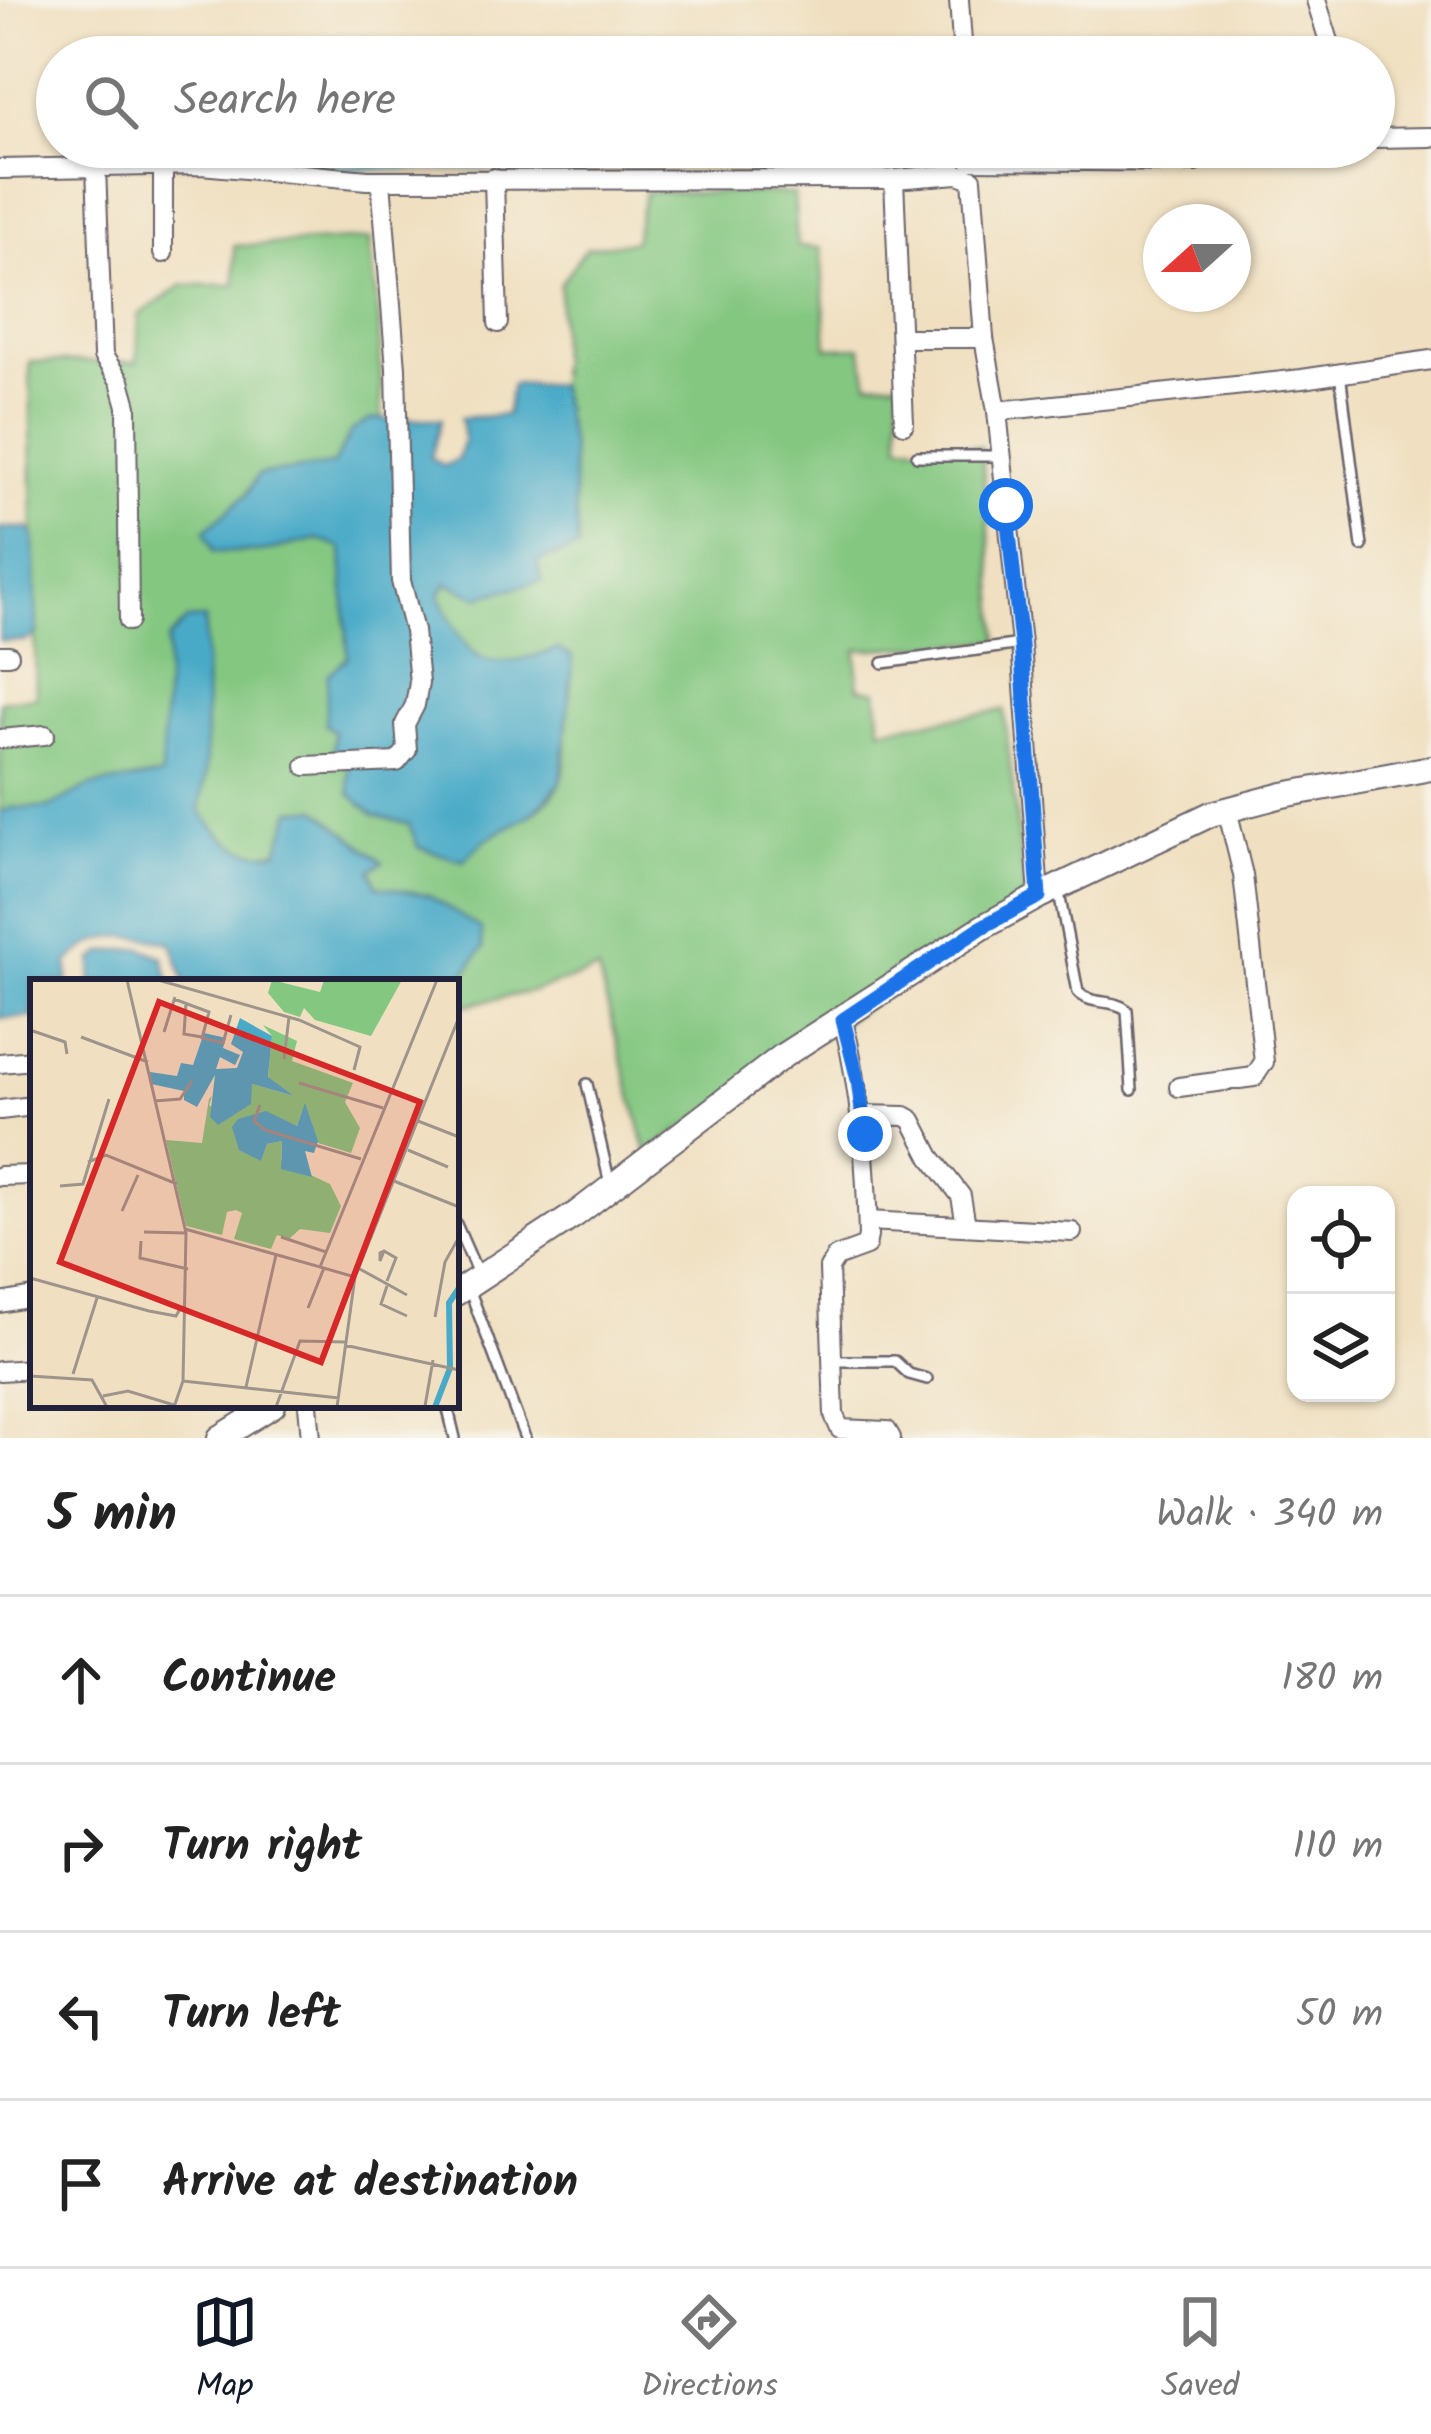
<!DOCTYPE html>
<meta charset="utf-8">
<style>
:root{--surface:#fff;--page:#f6f6f6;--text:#222;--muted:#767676;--line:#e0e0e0;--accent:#111827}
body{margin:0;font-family:Kalam,sans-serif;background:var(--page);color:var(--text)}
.controls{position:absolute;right:36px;bottom:36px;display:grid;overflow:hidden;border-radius:24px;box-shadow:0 3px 9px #0004}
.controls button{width:108px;height:108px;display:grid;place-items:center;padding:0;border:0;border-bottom:3px solid var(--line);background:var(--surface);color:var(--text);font:60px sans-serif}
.compass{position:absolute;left:1143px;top:204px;width:108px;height:108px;border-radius:50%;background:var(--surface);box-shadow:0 3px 9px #0004;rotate:249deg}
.stop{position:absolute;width:36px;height:36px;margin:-27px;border:9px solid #1a73e8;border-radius:50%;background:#fff}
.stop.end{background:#1a73e8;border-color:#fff;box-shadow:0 3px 12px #0008}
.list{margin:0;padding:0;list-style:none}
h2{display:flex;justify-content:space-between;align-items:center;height:156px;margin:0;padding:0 48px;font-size:51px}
h2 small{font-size:39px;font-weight:400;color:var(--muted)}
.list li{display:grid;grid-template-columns:78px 1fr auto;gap:36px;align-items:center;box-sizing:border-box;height:168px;padding:0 48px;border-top:3px solid var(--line)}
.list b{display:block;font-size:45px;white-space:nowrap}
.list em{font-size:39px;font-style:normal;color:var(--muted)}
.icon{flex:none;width:66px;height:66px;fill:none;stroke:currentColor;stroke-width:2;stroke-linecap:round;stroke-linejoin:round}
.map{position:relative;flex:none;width:1431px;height:1438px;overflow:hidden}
.search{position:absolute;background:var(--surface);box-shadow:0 3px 9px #0004;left:36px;right:36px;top:36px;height:132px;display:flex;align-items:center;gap:30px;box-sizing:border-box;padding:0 42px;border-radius:66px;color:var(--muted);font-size:45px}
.sheet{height:828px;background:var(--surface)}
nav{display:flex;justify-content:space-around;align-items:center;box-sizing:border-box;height:168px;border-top:3px solid var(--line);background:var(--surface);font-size:33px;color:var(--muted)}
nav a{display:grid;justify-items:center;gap:6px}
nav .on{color:var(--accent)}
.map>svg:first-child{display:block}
</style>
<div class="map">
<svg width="1431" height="1438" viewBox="0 0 1431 1438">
<rect width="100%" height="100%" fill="#f7f3e8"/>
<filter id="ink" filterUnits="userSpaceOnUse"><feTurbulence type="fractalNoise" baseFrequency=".00833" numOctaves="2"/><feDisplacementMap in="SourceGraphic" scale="24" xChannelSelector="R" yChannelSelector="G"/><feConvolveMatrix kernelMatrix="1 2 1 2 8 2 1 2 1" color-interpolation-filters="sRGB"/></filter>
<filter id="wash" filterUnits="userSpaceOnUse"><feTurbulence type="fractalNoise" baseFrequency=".004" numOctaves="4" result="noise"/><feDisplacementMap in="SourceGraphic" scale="48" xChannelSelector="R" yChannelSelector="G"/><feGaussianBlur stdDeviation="2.7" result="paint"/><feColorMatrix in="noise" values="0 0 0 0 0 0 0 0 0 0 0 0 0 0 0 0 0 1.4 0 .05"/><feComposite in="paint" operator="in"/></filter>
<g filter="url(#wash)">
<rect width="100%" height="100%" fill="#f0e0c1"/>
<!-- green -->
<path fill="#84c781" stroke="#53745e" stroke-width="3" d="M645 192 794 194 797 246 821 248 827 348 861 347 868 382 899 381 900 444 981 447 999 641 857 650 858 688 877 691 881 729 1004 710 1026 901 647 1152 598 971 534 991 456 1007V986L483 948 428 895 377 886 371 870 382 862 292 811 278 851C242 859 221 838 200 811L206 771 164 759 161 776 90 786 49 808H11L0 813V701L36 697 30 362H137L139 315 183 285H235L234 246 370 239 379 323 382 419C353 419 345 443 334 465L259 475 246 495 205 531 261 552 317 539 342 548 348 657 334 731 374 815 486 839C511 825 549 810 561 782 572 753 561 681 558 649 483 673 471 667 439 595L447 582 541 581 536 562 578 548 571 447 558 385 560 284 586 248 634 241Z"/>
<!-- water -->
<g fill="#49aac8" stroke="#366682" stroke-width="3">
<polygon points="274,147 344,147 341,158 305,167 283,161"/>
<path d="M512 384 558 385 571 447 578 548 537 562 542 581 478 597 447 583 439 595C471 667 483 673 558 649L573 657 561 782 532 814 486 839 463 861 418 847 409 824 374 815 350 794 348 765 334 752V731L325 725 328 675 348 657 342 548 317 539 261 552H214L205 531 246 495 258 475 333 465 352 430 372 419H441L431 458 444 466 458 459 464 440 461 418 506 415Z"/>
<polygon points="0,528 28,528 34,536 37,634 26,641 0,641"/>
<path d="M205 619 206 772 200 810C220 838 242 859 278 851L292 810 317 809 383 862 371 870 377 886 428 895 481 929 483 948 456 986V982H185L172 943C131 933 99 930 68 963V982H33V1017L0 1018V813L11 808H48L90 786 161 776 168 640 187 620Z"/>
<polygon points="142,948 163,957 170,982 91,982 93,960 104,952"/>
</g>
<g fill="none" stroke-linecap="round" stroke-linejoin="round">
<!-- stream -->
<g stroke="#49aac8" stroke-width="4.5">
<polyline points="987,150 1343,147"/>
<polyline points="328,161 337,168 508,167 685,156 951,150"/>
</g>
</g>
</g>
<g filter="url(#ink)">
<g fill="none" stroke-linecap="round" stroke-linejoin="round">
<defs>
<g id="lane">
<polyline points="1340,373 1362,546"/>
<polyline points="917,456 999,456"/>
<polyline points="883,663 1021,644"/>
<path d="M1058 888 1078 992C1091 1006 1112 998 1127 1010L1132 1090"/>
<polyline points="587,1084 610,1184"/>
<polyline points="456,1224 478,1274"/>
<polyline points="468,1286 525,1438"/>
<polyline points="831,1361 895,1361 909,1374 927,1379"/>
<polyline points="447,1405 455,1438"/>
</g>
<g id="street">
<polyline points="959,0 963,57"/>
<polyline points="1316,0 1334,57"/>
<polyline points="1374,138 1431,137"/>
<polyline points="970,160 1196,162"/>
<polyline points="96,167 103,356 120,381 127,406 129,621"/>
<polyline points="0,169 201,165 368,180 894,179 958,174 972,179 984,338 997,411 1021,644 1039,896"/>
<polyline points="494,178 498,323"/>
<polyline points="894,179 904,424"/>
<polyline points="163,253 163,164"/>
<polyline points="903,338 984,338"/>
<polyline points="997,411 1302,379 1431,360"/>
<polyline points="0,655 9,655"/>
<polyline points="0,739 45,735"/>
<polyline points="306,766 397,762 407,750 405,724 415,705 419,683 414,631 401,581 396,368 381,180"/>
<path d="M843 1020C861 1092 866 1162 868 1236L866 1246 836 1257 829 1268 834 1415 840 1429 887 1431 891 1438"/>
<polyline points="0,1063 33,1060"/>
<polyline points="1179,1087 1254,1077 1264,1062 1243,875 1227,809"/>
<polyline points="0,1110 33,1106"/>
<polyline points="862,1115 905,1116 912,1120 931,1157 961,1196 966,1225"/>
<polyline points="0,1176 33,1175"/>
<polyline points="868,1221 1072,1232"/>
<polyline points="0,1303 33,1297"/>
<polyline points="0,1371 33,1369"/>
<polyline points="308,1405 311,1438"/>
</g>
<g id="secondary">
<polyline points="456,1293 576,1214 784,1055 983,927 1039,896 1211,814 1283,795 1431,768"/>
<polyline points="220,1438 273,1405"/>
</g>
</defs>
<!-- lane casing -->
<use href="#lane" stroke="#6a646a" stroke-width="14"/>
<!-- street casing -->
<use href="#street" stroke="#6a646a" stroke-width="22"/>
<!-- secondary casing -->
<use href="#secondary" stroke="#6a646a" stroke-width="28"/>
<!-- lane -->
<use href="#lane" stroke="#fff" stroke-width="9"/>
<!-- street -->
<use href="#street" stroke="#fff" stroke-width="18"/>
<!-- secondary -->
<use href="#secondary" stroke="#fff" stroke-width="24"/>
</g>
</g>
<g fill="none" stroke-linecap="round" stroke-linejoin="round" filter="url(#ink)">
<!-- route -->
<polyline stroke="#1a73e8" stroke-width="15" points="865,1134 858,1080 843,1020 982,927 1039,896 1021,644 1006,505"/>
</g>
<!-- overview -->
<g transform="translate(30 979)">
<rect width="429" height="429" fill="#f0e0c1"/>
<path d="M242 1 290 13 294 1H372L341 57 285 41 274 29 270 38 254 33 238 14ZM233 46 267 62 262 82 323 104 315 123 330 149 321 174 288 164 272 133 267 147 234 133 212 140 204 153 210 171 231 181 237 165 252 162 251 182 300 205 311 227 300 254 270 250 259 260 247 256 241 270 204 260 212 234 206 231 197 233 192 256 156 247 136 161 172 164 179 120 182 117 179 126 198 139 222 105 264 117 238 99 242 57Z" fill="#84c781"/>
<path d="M210 39 242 57 238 98 264 117 222 105 221 125 188 146 180 138 185 96 167 128 154 121V112L121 105 120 93 147 97 151 84 163 86 174 54 196 59 193 69 210 76 205 86 190 78 186 90 207 89 213 73 201 65ZM275 124 288 162 284 174 275 172 282 198 251 190 252 162 237 165 231 182 209 171 202 148 208 140 236 132 267 147Z" fill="#49aac8"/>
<path fill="none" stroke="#49aac8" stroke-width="6" d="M405 428 420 389 419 324 429 309"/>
<path fill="none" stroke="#9e948b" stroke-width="3" d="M97 1 156 254 153 402 144 428M128 1 269 41 330 68 324 91M144 20 179 33 172 59 193 64 201 36M156 24 154 55 172 58M0 51 35 63 37 75M134 53 145 18M51 58 118 83M254 80 259 38M269 104 353 129M125 122 150 120 162 102M230 126 224 142 235 151 331 180M388 142 429 158M378 171 418 188M58 183 76 176 147 205M364 202 429 228M30 207 53 205 79 120M92 232 108 196M155 250 290 288 407 1M114 253 156 254M251 258 296 273M111 262 110 279 158 290M354 272 350 282V274L354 272 366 279 357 302M290 288 325 298M328 289 377 316M0 299 119 332 146 337 151 328M357 307 351 325 377 337M278 329 294 289M405 338 415 283 429 258M314 366 429 391M43 395 67 319M0 397 62 401 77 428M153 402 309 419M216 408 246 276M73 417 98 412 144 426M395 427 403 381M246 428 270 362 315 363M307 428 325 298 429 38"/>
<path fill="#d62828" fill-opacity="0.15" stroke="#d62828" stroke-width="6" d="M129 23 390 123 291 383 30 283Z"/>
<rect width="429" height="429" fill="none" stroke="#22223b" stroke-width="6"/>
</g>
</svg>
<div class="controls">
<button><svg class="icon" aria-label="locate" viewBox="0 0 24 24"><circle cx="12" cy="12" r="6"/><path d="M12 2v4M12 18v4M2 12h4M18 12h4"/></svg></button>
<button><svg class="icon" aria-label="layers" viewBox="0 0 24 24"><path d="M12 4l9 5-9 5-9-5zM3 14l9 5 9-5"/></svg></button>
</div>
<svg class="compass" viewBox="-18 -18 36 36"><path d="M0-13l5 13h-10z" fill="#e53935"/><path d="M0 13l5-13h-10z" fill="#767676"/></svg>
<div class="stop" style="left:1006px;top:505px"></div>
<div class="stop end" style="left:865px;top:1134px"></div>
<div class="search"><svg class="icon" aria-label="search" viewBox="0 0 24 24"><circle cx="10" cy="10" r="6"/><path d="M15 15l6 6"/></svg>Search here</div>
</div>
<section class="sheet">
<h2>5 min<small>Walk · 340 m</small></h2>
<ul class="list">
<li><svg class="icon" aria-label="ahead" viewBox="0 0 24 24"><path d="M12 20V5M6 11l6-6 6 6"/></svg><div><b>Continue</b></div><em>180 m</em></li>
<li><svg class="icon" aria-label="right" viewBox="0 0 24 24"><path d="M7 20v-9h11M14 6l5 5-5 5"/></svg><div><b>Turn right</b></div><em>110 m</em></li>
<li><svg class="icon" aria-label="left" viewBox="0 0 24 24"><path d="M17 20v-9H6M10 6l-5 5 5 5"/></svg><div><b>Turn left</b></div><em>50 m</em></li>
<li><svg class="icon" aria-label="arrive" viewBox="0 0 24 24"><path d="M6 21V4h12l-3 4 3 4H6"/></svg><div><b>Arrive at destination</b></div></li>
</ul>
</section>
<nav>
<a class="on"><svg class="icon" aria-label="map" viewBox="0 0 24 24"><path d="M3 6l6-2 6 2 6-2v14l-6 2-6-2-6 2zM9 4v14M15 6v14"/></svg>Map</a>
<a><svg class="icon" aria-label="directions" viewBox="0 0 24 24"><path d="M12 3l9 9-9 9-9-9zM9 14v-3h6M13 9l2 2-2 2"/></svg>Directions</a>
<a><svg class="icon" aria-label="saved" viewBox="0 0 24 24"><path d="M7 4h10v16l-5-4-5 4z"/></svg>Saved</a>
</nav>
